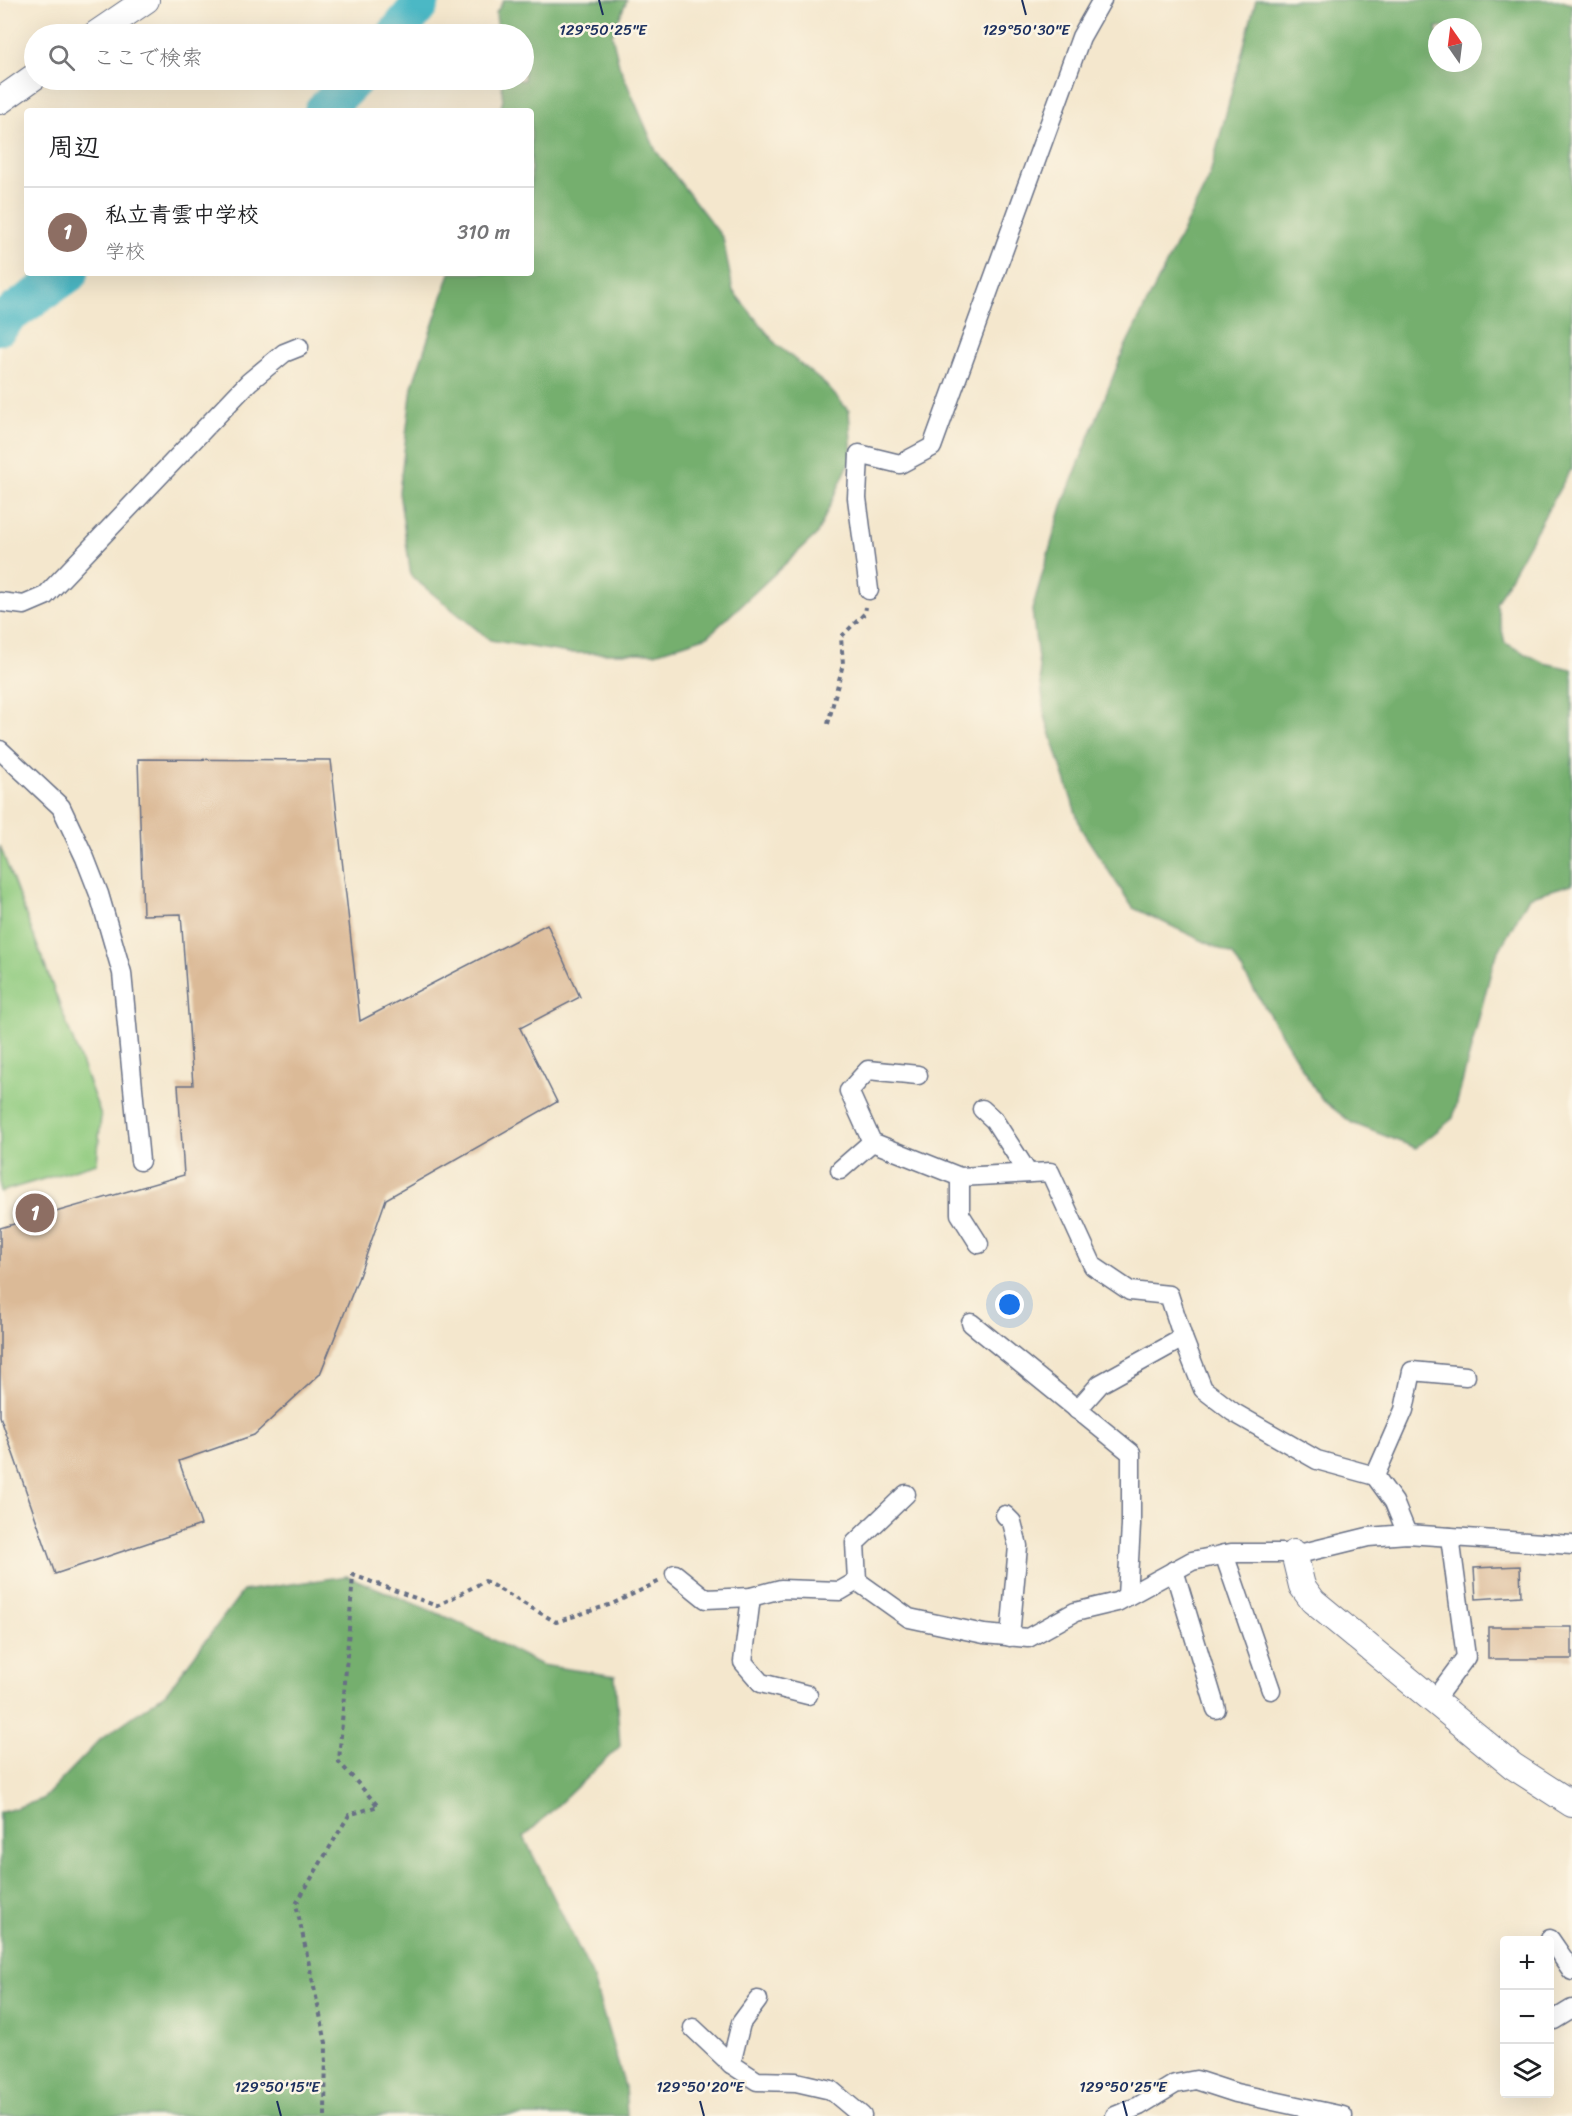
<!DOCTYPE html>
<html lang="ja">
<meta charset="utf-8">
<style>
:root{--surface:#fff;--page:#f6f6f6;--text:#202124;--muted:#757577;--line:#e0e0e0;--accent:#2563eb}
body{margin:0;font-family:Sriracha,"Klee One",sans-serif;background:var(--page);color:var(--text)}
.controls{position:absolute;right:18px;bottom:18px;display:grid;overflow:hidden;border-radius:6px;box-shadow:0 6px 24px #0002}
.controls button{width:54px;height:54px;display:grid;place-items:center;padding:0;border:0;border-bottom:2px solid var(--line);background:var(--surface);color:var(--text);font:30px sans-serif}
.compass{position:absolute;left:1428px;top:18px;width:54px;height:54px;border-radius:50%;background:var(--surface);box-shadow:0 6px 24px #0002;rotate:346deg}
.you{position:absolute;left:1010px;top:1305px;width:21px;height:21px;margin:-15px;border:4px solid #fff;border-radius:50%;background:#1a73e8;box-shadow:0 0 0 9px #1a73e833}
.badge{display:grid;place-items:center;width:39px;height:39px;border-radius:50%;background:var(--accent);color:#fff;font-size:20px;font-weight:700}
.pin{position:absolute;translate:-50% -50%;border:3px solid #fff;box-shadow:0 2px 6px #0006}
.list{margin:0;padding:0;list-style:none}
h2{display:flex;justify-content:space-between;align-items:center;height:78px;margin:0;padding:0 24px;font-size:26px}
h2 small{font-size:20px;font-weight:400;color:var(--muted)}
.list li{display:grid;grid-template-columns:39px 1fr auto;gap:18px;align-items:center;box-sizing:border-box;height:90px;padding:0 24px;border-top:2px solid var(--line)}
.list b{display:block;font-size:22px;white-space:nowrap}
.list p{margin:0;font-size:20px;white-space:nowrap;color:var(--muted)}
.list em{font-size:20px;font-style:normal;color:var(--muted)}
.icon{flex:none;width:33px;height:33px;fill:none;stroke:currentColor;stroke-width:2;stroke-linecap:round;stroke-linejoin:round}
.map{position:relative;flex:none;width:1572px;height:2116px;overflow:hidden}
.search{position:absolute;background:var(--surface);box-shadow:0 6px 24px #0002;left:24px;top:24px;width:510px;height:66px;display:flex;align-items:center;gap:15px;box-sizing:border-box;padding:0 21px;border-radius:33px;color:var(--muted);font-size:22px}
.panel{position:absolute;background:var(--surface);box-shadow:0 6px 24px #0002;left:24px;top:108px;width:510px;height:168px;border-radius:6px}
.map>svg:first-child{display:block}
</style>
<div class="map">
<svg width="1572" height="2116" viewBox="0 0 1572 2116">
<rect width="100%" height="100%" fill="#fcf5e5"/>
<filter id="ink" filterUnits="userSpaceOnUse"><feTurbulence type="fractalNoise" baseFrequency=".0167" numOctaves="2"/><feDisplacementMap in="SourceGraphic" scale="12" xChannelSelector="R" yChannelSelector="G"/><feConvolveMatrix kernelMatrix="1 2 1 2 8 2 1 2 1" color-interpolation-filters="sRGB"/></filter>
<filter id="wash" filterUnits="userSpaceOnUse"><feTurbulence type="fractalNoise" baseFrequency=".008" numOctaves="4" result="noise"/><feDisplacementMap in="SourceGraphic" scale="24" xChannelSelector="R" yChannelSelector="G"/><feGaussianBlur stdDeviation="1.35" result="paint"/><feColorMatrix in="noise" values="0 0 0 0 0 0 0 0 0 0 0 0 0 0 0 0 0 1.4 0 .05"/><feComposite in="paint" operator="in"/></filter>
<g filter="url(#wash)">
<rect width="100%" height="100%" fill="#f4e7cd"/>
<!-- green -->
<polygon fill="#90cb7f" stroke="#567d6e" stroke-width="1.5" points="0,846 101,1115 97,1163 0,1192"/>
<!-- forest -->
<g fill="#74af6e" stroke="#486f66" stroke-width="1.5" fill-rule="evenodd">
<polygon points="504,0 627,0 612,35 619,65 656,151 723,238 733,291 776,344 826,385 849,411 852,457 817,534 708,636 655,653 568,653 490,640 411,576 399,492 412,387 450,273 531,273 531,111 500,111 503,100 501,80 524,80 524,34 498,34 496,13"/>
<path d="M1256 0H1558L1572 4V470L1569 472 1496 603 1505 643 1544 663 1572 669V884L1529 897 1494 960 1453 1118 1416 1148 1352 1123 1321 1099 1233 955 1133 908 1081 829 1045 716 1032 610 1062 506 1124 349 1209 178ZM1437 27H1473V63H1437Z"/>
<polygon points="347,1576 456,1621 541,1665 615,1676 620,1746 524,1837 591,1973 625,2087 627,2116 0,2116 0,1813 43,1799 101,1739 166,1693 243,1591"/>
</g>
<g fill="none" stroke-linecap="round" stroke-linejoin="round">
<!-- river -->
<g stroke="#4bb8c5" stroke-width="38">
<polyline points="396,34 419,6 421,0"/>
<polyline points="323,111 354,80"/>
<polyline points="0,326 8,316 70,273"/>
</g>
</g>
<g id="blocks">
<!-- building -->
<g fill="#dbba97">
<polygon points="138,759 331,760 360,1021 547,924 580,997 520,1028 557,1102 386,1199 358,1279 320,1374 254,1435 179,1461 201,1525 55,1574 0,1416 0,1228 184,1175 178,1085 193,1085 181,914 143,915"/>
<polygon points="1520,1566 1521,1596 1476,1599 1474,1568"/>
<rect x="1488" y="1627" width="84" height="32"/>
</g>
</g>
</g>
<g filter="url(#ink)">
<use href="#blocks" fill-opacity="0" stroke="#676f85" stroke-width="1.5"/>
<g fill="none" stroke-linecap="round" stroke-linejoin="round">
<defs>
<g id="street">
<polyline points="869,590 857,498 859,454 900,464 932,447 1081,37 1102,0"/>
<polyline points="0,602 24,605 45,596 249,382 284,353 299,347"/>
<polyline points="0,750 61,807 85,858 99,894 122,973 140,1161"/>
<polyline points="918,1075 868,1070 849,1091 872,1142 960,1177 1050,1172 1093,1266 1130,1291 1169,1295 1183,1338 1203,1389 1233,1412 1317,1460 1375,1476 1394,1502 1407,1534"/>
<polyline points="982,1109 994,1120 1028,1173"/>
<polyline points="840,1170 872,1142"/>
<polyline points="960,1177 960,1214 979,1244"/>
<polyline points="971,1323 1131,1453 1131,1525 1127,1596"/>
<polyline points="1077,1410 1100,1384 1183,1338"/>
<polyline points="1375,1476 1404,1410 1412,1371 1466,1376"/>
<polyline points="1005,1515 1012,1522 1018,1546 1010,1637"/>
<polyline points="1224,1554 1271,1690"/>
<polyline points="1174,1570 1216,1709"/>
<polyline points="675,1574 706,1599 751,1597 781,1589 840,1591 857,1581 909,1618 984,1634 1028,1638 1075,1612 1117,1602 1192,1561 1231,1553 1303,1553 1368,1537 1407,1534 1572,1545"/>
<polyline points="857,1581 855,1543 906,1494"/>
<polyline points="751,1597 743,1662 761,1683 808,1695"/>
<polyline points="1434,1700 1466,1657 1450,1537"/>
<polyline points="1550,1939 1572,1971"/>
<polyline points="1554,2020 1572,2009"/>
<polyline points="693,2028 731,2064 757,2081 796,2082 831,2090 862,2116"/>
<polyline points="731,2064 741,2023 758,2000"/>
<polyline points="1115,2116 1139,2106 1175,2084 1196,2080 1236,2093 1343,2116"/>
</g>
<g id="secondary">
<polyline points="96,34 146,0"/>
<polyline points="0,101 34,77"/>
<polyline points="1294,1553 1302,1586 1313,1601 1513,1766 1572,1804"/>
</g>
</defs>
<!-- street casing -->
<use href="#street" stroke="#676f85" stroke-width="21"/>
<!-- secondary casing -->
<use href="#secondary" stroke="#676f85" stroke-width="28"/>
<!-- path -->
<g stroke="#676f85" stroke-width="4" stroke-dasharray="4.5 4.5" stroke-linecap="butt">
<polyline points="828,724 843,664 841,637 865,613 866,607"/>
<polyline points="325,2116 326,2043 296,1904 349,1815 378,1806 339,1762 353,1575 437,1606 485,1581 556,1622 612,1604 660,1581"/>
</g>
<!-- street -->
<use href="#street" stroke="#fff" stroke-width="18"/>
<!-- secondary -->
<use href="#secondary" stroke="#fff" stroke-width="26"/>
</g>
</g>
<!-- ticks -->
<path fill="none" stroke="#1b2f5e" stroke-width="2" d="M599 0 603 15M1022 0 1026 15M277 2101 281 2116M700 2101 704 2116M1123 2101 1127 2116"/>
<g font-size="15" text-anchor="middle" fill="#1b2f5e" stroke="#fcf5e5" stroke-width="5" stroke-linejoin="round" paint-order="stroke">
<text x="603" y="35">129°50'25"E</text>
<text x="1026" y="35">129°50'30"E</text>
<text x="277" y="2092">129°50'15"E</text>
<text x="700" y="2092">129°50'20"E</text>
<text x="1123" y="2092">129°50'25"E</text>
</g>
</svg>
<div class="controls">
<button>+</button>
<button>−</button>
<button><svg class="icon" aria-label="layers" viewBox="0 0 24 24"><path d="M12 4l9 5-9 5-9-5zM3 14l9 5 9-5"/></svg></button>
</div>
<svg class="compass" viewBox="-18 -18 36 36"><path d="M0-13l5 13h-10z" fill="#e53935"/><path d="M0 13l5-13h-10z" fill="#757577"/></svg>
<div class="you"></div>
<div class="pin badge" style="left:35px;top:1213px;background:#8d6e63">1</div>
<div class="search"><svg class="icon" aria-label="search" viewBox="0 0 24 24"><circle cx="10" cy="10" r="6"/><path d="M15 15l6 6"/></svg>ここで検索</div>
<section class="panel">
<h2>周辺<small></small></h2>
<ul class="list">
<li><span class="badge" style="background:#8d6e63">1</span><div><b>私立青雲中学校</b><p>学校</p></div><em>310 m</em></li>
</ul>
</section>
</div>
